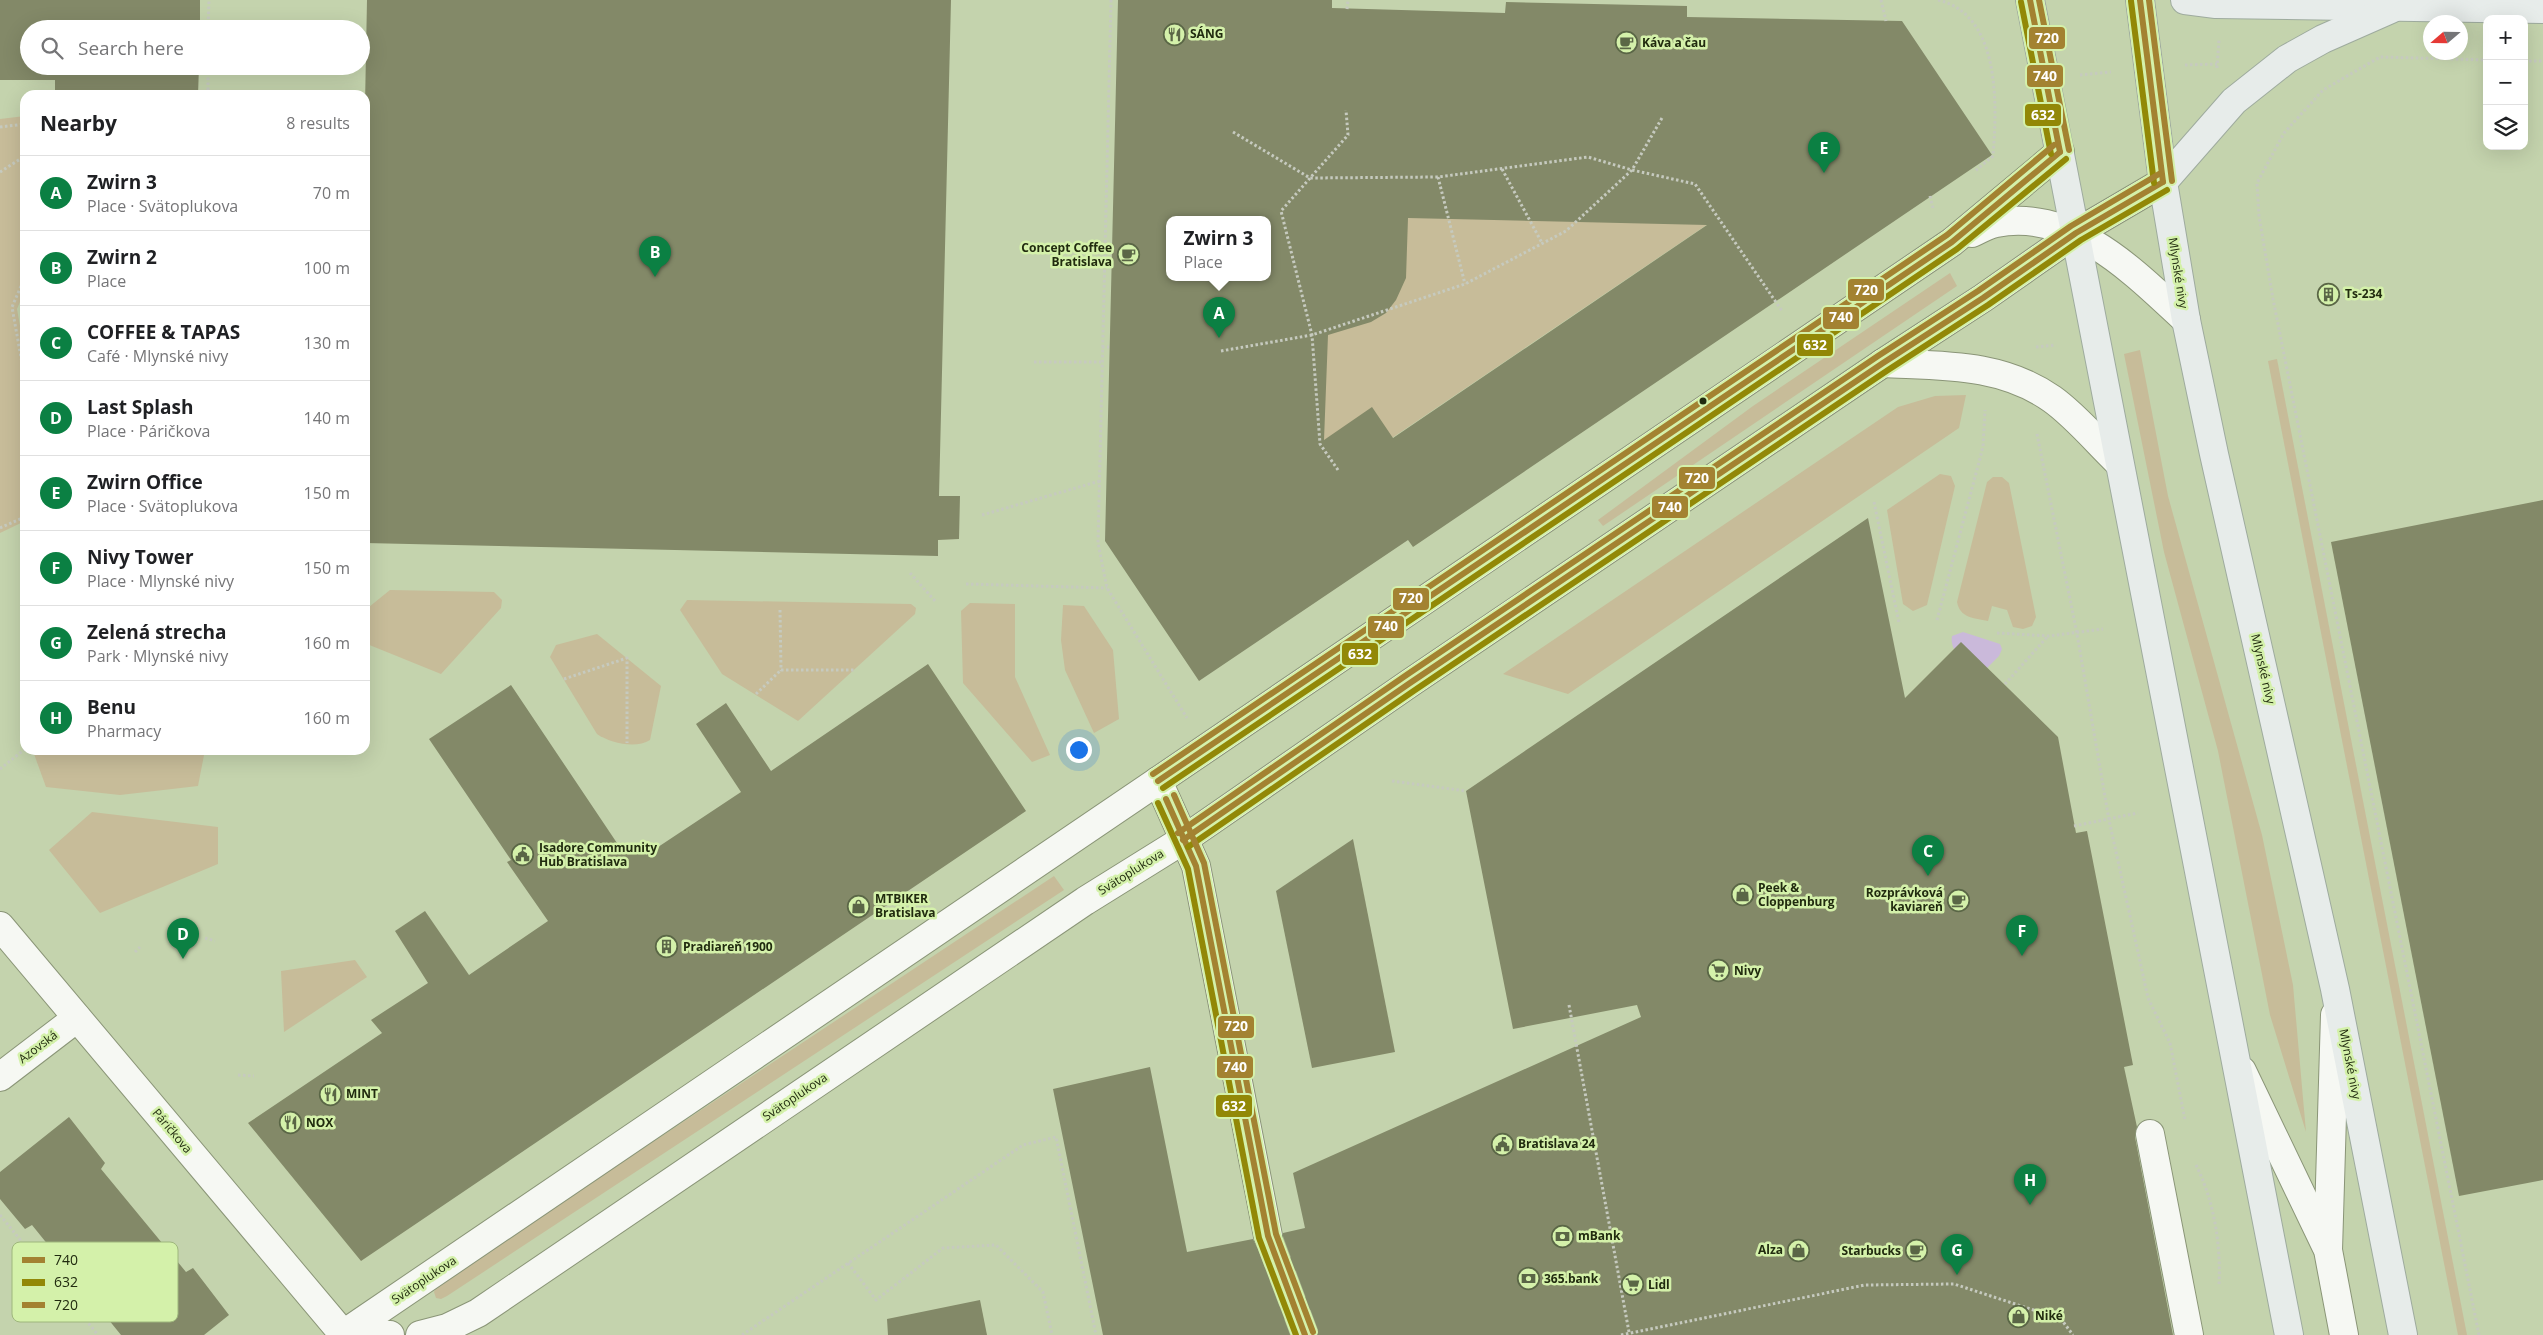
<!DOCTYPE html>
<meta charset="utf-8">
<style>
:root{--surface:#fff;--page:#f6f6f6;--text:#202124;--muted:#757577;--line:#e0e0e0;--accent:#0b8043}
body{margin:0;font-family:"Open Sans",sans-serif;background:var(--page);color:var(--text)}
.controls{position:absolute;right:15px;top:15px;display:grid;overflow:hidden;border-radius:10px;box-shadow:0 5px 20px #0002}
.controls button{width:45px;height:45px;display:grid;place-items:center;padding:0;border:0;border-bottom:1px solid var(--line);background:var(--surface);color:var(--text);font:25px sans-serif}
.compass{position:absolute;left:2423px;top:15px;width:45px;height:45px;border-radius:50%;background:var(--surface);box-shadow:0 5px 20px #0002;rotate:250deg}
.you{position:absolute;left:1078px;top:749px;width:18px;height:18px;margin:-12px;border:4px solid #fff;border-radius:50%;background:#1a73e8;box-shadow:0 0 0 8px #1a73e833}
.badge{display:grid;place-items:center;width:32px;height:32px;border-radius:50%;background:var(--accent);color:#fff;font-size:16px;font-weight:700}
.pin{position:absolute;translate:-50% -41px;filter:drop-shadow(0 1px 2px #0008)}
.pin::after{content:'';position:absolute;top:26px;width:18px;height:15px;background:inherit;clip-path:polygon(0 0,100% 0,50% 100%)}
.popup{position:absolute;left:1166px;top:216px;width:105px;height:65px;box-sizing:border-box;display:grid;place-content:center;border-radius:10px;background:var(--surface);filter:drop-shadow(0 1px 4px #0005);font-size:16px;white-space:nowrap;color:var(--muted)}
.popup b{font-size:19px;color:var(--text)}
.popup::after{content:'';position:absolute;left:50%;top:100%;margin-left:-10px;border:10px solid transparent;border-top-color:var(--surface)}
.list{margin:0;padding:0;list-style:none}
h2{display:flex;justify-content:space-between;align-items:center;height:65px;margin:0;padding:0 20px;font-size:21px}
h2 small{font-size:16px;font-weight:400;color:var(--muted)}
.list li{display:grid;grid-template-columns:32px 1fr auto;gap:15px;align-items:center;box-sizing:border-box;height:75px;padding:0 20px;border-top:1px solid var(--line)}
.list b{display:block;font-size:19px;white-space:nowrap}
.list p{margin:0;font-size:16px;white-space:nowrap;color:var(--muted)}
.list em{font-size:16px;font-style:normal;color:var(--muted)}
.icon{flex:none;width:28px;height:28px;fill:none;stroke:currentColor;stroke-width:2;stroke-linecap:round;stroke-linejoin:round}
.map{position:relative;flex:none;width:2543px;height:1335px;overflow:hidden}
.search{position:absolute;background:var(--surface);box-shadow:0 5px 20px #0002;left:20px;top:20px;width:350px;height:55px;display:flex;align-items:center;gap:12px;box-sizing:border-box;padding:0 18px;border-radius:28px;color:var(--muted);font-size:19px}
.panel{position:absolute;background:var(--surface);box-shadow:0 5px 20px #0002;left:20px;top:90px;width:350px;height:665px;border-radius:15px}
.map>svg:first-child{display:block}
</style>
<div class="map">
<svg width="2543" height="1335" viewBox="0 0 2543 1335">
<rect width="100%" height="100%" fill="#c4d3ad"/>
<!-- green -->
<g fill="#c7bc99">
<polygon points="25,116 25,290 17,309 25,354 25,521 0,533 0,119"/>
<polygon points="1247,193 1708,224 1355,463 1219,455 1245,277 1268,277 1268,219 1247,219"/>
<polygon points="1950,273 1957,286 1603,526 1598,520 1753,406"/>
<polygon points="2140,350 2168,496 2262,835 2293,985 2306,1132 2270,1015 2218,751 2164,552 2124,354"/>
<polygon points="2277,359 2467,1335 2458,1335 2268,361"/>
<polygon points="1966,395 1959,428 1568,694 1503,674 1898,407 1935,396"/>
<polygon points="1940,474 1951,476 1955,486 1927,605 1913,611 1903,604 1887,510"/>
<path d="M1993 477H2002L2009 483 2036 617 2032 626 2023 629 2013 627 2007 610 1992 606 1988 621C1974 618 1960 618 1957 602L1987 482Z"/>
<polygon points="390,590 494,592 502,600 501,608 441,674 367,644 369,607"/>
<polygon points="687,600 911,604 916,608 915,614 798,721 722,674 680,610"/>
<polygon points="970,603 1015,604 1015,677 1050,755 1032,762 963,683 961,611"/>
<polygon points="1063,605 1084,606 1113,650 1119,719 1094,733 1065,670 1061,640"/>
<path d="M597 634 661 686 650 740C636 749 610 743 597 734L550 657 556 645Z"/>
<polygon points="39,750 205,750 198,786 120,795 46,787 34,754"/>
<polygon points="92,812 218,827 218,864 100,913 49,850"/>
<polygon points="1054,876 1064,890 447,1296 441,1299 436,1298 434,1292 437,1285"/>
<polygon points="355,960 367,977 284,1032 281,971"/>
</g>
<!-- water -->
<path fill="#cab9da" d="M1963 632 2000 644 2002 649 1999 656 1983 672 1973 671C1964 661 1949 650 1952 636Z"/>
<!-- building -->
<g fill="#838968" fill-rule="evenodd">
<polygon points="0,0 200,0 200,29 29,29 29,66 199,66 198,95 55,95 55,80 0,80"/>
<polygon points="367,0 951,0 939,496 960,496 959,539 938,540 938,556 365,543 365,105"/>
<path d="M1118 0H1332V8L1505 13 1506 2 1687 6V17L1902 21 1992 155 1413 547 1408 540 1199 681 1105 541ZM1408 218 1707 225 1393 438 1372 407 1324 440 1328 335 1371 322 1386 313 1396 300 1406 278ZM1170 219H1268V277H1170Z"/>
<polygon points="2543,500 2543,1180 2459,1196 2331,542"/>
<polygon points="1868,518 1905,698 1961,642 2058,737 2076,833 2087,831 2133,1065 2124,1067 2137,1127 2135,1137 2173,1335 1103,1335 1053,1089 1150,1067 1187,1252 1253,1239 1257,1247 1262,1251 1270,1251 1279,1247 1283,1241 1283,1233 1305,1228 1293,1173 1641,1017 1637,1005 1513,1029 1466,791"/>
<polygon points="928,664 1026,811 361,1261 248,1123 382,1033 371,1020 428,983 395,931 425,911 469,975 548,921 507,862 511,860 429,739 511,685 623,852 638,843 646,855 741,792 696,724 726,703 771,771"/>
<polygon points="1353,839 1395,1052 1312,1068 1276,891"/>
<polygon points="69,1117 105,1163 101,1169 186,1272 193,1268 229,1315 204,1335 121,1335 32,1225 25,1229 0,1199 0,1172"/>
<polygon points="980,1300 987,1335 888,1335 887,1319"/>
</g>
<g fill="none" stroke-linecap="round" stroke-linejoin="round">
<!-- minor-tunnel -->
<polyline stroke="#a3b18d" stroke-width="28" stroke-dasharray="28 14" stroke-linecap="butt" points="1268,1236 1305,1335"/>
<defs>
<g id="minor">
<path d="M1972 233C1979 230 1988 224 1996 223 2073 208 2135 273 2186 320"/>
<path d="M1883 363C1942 366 2001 363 2052 399 2076 416 2098 443 2119 463"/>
<polyline points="1158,781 1196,866 1268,1236"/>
<polyline points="0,926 344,1335"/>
<polyline points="2335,1015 2328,1250 2344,1335"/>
<polyline points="2242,1071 2326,1246"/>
<polyline points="0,1077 77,1018"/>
<polyline points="2150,1134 2189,1335"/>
<polyline points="343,1334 390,1335"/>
<polyline points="342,1335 1952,242 2060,152"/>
<polyline points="420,1335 447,1328 478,1313 1085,901 1183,840 1410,683 1883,363 1983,298 2076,233 2163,182"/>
</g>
<g id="major">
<polyline points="2030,0 2289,1335"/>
<polyline points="2140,0 2163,182 2186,320 2214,454 2335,989 2403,1335"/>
<polyline points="2185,0 2216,4 2543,9"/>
<polyline points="2163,182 2234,101 2287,59 2323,39 2391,9"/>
</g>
</defs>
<!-- minor casing -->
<use href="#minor" stroke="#8a9577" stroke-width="30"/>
<!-- major casing -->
<use href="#major" stroke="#9eab9e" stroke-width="30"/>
<!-- path -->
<g stroke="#c6cabf" stroke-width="3" stroke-dasharray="2.5 2.5" stroke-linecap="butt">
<polyline points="1111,0 1098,543 1107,588 1187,718"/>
<polyline points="1881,0 1886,21"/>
<path d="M1938 0C2001 15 1997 105 1993 156L1974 172"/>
<polyline points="1347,9 1348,0"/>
<polyline points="208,29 209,0"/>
<polyline points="2524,61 2543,61"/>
<polyline points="2185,65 2217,64"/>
<polyline points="2217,68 2219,39"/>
<polyline points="2080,75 2111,72"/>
<polyline points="208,95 208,66"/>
<polyline points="0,127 25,124"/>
<polyline points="1233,132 1310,178 1438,177 1588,157 1632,170 1695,184 1782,311"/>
<polyline points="1502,169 1542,243"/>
<polyline points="0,172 25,156"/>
<polyline points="1438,177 1465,284"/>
<polyline points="1930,196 1933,208"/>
<polyline points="25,277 12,307 25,380"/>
<polyline points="1102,347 1109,347"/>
<polyline points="2036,347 2056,345"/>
<polyline points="1221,351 1312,335 1465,284 1566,231 1632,170 1662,118"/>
<polyline points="1034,362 1101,362"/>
<polyline points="2037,434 2077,634 2109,820 2148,998 2170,1043 2185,1120"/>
<polyline points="1338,470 1320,444 1312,335 1281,211 1348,135 1346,110"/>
<polyline points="1874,502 1899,623"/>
<polyline points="982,515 1100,481"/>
<polyline points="0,528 25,517"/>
<polyline points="910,573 936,602"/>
<polyline points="966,584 1107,588"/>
<polyline points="780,610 781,670 854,670"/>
<polyline points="1937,620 1983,447 1985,410"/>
<polyline points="1997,633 2049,636 2103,629"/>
<polyline points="564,679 627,658 627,743"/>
<polyline points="2005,684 2048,636"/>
<polyline points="756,694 781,670"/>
<polyline points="0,769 25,749"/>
<polyline points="1392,781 1466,791"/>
<polyline points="2074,826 2138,813"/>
<polyline points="205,938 215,941"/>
<polyline points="135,952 140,947"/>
<polyline points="1569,1005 1629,1332"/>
<polyline points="238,1075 254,1076"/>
<path d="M2196 1165C2214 1201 2221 1244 2219 1285"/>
<polyline points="0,1215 98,1335"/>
<polyline points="848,1263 876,1300 943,1248 996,1245 1043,1292 1052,1335"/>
<polyline points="742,1335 1023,1145 1056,1137 1096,1335"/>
<polyline points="1621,1335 1865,1285 1954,1284 2061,1319 2073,1335"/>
<polyline points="2479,1335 2273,299 2259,216 2257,183 2284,133 2323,90 2380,57 2487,60"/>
</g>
<!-- minor -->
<use href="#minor" stroke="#f6f8f3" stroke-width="28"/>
<!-- major -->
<use href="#major" stroke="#e7ecea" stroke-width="28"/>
<defs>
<g id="bus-1">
<polyline points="2030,0 2060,152"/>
<polyline points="2140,0 2163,182"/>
<polyline points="1158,781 1952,242 2060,152"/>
<polyline points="1166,799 1196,866 1268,1236 1305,1335"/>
<polyline points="1183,840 1410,683 1883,363 1983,298 2076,233 2163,182"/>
</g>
<g id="bus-2">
<polyline points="2131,1 2154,183"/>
<polyline points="2021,2 2051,154"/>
<polyline points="1163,788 1957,249 2066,159"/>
<polyline points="1158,803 1188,869 1259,1238 1296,1335"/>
<polyline points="1188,847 1415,690 1888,370 1988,305 2081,240 2167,190"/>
</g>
<g id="bus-3">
<polyline points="2039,0 2069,150"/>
<polyline points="2149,0 2172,181"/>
<polyline points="1153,774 1947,235 2054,145"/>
<polyline points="1174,795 1204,863 1276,1234 1313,1332"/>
<polyline points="1178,833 1405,676 1878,356 1978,291 2071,226 2159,174"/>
</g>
</defs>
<!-- bus-1 casing -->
<use href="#bus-1" stroke="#d4f1aa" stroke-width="10"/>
<!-- bus-2 casing -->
<use href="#bus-2" stroke="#d4f1aa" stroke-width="10"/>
<!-- bus-3 casing -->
<use href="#bus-3" stroke="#d4f1aa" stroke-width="10"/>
<!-- bus-1 -->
<use href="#bus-1" stroke="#a38231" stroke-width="6"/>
<!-- bus-2 -->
<use href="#bus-2" stroke="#928807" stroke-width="6"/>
<!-- bus-3 -->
<use href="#bus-3" stroke="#a38231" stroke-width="6"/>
</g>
<!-- icons -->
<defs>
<symbol id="restaurant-ring" viewBox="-11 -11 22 22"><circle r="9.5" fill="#d4f1aa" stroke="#5a6646" stroke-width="1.5"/><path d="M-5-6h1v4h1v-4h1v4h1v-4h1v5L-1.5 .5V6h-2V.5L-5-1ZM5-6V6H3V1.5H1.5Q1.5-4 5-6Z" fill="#5a6646"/></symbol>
<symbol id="cafe-ring" viewBox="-11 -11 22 22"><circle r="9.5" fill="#d4f1aa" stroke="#5a6646" stroke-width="1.5"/><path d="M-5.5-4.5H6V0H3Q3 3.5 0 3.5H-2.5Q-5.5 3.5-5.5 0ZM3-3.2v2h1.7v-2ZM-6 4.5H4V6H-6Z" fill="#5a6646"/></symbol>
<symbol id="building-ring" viewBox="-11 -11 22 22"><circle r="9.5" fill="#d4f1aa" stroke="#5a6646" stroke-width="1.5"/><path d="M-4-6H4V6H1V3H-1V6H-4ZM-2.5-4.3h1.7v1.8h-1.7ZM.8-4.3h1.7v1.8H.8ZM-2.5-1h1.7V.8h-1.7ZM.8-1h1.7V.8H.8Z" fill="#5a6646"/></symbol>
<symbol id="civic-ring" viewBox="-11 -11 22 22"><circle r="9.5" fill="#d4f1aa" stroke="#5a6646" stroke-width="1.5"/><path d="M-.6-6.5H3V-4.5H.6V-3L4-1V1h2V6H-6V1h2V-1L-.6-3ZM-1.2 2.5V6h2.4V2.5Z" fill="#5a6646"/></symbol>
<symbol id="shop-ring" viewBox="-11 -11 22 22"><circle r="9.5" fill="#d4f1aa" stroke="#5a6646" stroke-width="1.5"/><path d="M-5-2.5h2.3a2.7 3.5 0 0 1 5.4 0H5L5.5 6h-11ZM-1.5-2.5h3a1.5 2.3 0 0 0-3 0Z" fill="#5a6646"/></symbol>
<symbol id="supermarket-ring" viewBox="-11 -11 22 22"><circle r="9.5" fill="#d4f1aa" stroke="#5a6646" stroke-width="1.5"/><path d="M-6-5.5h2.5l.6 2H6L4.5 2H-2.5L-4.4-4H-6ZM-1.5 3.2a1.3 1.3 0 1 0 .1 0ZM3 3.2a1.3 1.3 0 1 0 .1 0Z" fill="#5a6646"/></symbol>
<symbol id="bank-ring" viewBox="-11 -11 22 22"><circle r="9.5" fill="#d4f1aa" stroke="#5a6646" stroke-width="1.5"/><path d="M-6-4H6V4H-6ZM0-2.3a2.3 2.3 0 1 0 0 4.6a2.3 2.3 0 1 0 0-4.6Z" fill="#5a6646"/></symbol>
</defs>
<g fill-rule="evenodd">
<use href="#restaurant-ring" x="1162" y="22" width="25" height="25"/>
<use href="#cafe-ring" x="1614" y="30" width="25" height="25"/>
<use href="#cafe-ring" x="1116" y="242" width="25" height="25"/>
<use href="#building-ring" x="2316" y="282" width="25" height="25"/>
<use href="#civic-ring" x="510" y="842" width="25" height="25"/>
<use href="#shop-ring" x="1730" y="882" width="25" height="25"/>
<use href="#cafe-ring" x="1946" y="888" width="25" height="25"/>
<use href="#shop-ring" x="846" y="894" width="25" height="25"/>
<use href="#building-ring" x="654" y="934" width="25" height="25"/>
<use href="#supermarket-ring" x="1706" y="958" width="25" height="25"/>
<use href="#restaurant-ring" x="318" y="1082" width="25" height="25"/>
<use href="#restaurant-ring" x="278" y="1110" width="25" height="25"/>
<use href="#civic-ring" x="1490" y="1132" width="25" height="25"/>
<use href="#bank-ring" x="1550" y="1224" width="25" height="25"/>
<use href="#shop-ring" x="1786" y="1238" width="25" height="25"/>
<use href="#cafe-ring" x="1904" y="1238" width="25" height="25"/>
<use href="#bank-ring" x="1516" y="1266" width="25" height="25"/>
<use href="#supermarket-ring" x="1620" y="1272" width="25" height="25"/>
<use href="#shop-ring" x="2006" y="1304" width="25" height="25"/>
</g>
<!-- markers -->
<circle fill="#212b0f" stroke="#d4f1aa" stroke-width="2" cx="1703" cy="401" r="4.5"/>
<g text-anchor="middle" stroke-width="5" stroke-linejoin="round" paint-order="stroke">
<!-- poi labels -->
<g font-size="12" font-weight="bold" fill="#212b0f" stroke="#d4f1aa" text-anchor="start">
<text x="1190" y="38">SÁNG</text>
<text x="1642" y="47">Káva a čau</text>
<text x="1112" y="252" text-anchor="end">Concept Coffee<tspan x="1112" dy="14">Bratislava</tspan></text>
<text x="2345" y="298">Ts-234</text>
<text x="539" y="852">Isadore Community<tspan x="539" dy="14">Hub Bratislava</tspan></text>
<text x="1758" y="892">Peek &amp;<tspan x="1758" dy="14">Cloppenburg</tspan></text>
<text x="1943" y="897" text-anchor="end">Rozprávková<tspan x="1943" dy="14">kaviareň</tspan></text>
<text x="875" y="903">MTBIKER<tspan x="875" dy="14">Bratislava</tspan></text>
<text x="683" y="951">Pradiareň 1900</text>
<text x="1734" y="975">Nivy</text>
<text x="346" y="1098">MINT</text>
<text x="306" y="1127">NOX</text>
<text x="1518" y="1148">Bratislava 24</text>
<text x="1578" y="1240">mBank</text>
<text x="1783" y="1254" text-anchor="end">Alza</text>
<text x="1901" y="1255" text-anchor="end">Starbucks</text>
<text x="1544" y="1283">365.bank</text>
<text x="1648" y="1289">Lidl</text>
<text x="2035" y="1320">Niké</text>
</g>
<!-- street labels -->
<g font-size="12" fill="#212b0f" stroke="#d4f1aa">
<text transform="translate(2178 273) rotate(81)" y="4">Mlynské nivy</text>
<text transform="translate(2263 669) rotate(77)" y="4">Mlynské nivy</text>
<text transform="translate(1131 872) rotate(-32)" y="4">Svätoplukova</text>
<text transform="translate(38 1047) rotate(-37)" y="4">Azovská</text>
<text transform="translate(2350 1064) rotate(79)" y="4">Mlynské nivy</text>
<text transform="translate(795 1097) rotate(-34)" y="4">Svätoplukova</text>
<text transform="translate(172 1131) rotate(50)" y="4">Páričkova</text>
<text transform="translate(424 1280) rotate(-34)" y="4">Svätoplukova</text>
</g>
</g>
<!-- legend -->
<rect x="12" y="1242" width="166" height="80" rx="8" fill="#d4f1aa" stroke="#9eb67c" stroke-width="1"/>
<rect x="22" y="1257" width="23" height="6" fill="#a38231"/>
<rect x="22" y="1279" width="23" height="7" fill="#928807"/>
<rect x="22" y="1302" width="23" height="6" fill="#a38231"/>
<g font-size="14" fill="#212b0f">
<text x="54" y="1265">740</text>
<text x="54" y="1287">632</text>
<text x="54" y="1310">720</text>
</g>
<g stroke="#d4f1aa" stroke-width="2">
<rect x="2028" y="26" width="38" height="24" rx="5" fill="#a38231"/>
<rect x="2026" y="64" width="38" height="24" rx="5" fill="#a38231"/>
<rect x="2024" y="103" width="38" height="24" rx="5" fill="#928807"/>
<rect x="1847" y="278" width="38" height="24" rx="5" fill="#a38231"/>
<rect x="1822" y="306" width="38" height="24" rx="5" fill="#a38231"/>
<rect x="1796" y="333" width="38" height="24" rx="5" fill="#928807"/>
<rect x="1678" y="466" width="38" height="24" rx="5" fill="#a38231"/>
<rect x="1651" y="495" width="38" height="24" rx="5" fill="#a38231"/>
<rect x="1392" y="587" width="38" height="24" rx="5" fill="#a38231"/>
<rect x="1367" y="615" width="38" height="24" rx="5" fill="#a38231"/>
<rect x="1341" y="642" width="38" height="24" rx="5" fill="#928807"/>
<rect x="1217" y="1015" width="38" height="24" rx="5" fill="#a38231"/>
<rect x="1216" y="1055" width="38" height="24" rx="5" fill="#a38231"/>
<rect x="1215" y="1094" width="38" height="24" rx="5" fill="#928807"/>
</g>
<g font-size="14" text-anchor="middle" font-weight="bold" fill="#fff">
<text x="2047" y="43">720</text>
<text x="2045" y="81">740</text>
<text x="2043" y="120">632</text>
<text x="1866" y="295">720</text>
<text x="1841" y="322">740</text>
<text x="1815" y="350">632</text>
<text x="1697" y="483">720</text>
<text x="1670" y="512">740</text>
<text x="1411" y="603">720</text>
<text x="1386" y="631">740</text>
<text x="1360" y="659">632</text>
<text x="1236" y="1031">720</text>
<text x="1235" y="1072">740</text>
<text x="1234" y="1111">632</text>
</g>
</svg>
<div class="controls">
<button>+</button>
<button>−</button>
<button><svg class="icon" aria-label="layers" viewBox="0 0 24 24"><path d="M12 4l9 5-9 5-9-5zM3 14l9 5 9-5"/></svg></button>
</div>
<svg class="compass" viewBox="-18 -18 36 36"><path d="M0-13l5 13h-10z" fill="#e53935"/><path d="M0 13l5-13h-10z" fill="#757577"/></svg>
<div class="you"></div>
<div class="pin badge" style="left:1219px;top:338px">A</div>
<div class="popup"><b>Zwirn 3</b>Place</div>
<div class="pin badge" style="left:655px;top:277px">B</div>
<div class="pin badge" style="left:1928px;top:876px">C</div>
<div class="pin badge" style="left:183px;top:959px">D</div>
<div class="pin badge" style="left:1824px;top:173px">E</div>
<div class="pin badge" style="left:2022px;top:956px">F</div>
<div class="pin badge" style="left:1957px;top:1275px">G</div>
<div class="pin badge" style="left:2030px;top:1205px">H</div>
<div class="search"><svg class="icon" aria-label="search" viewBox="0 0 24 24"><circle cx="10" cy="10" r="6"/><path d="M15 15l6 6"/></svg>Search here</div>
<section class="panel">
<h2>Nearby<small>8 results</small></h2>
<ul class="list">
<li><span class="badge">A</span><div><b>Zwirn 3</b><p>Place · Svätoplukova</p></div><em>70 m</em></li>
<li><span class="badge">B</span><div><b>Zwirn 2</b><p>Place</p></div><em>100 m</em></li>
<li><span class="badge">C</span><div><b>COFFEE &amp; TAPAS</b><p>Café · Mlynské nivy</p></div><em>130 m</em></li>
<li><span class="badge">D</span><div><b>Last Splash</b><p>Place · Páričkova</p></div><em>140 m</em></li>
<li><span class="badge">E</span><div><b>Zwirn Office</b><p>Place · Svätoplukova</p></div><em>150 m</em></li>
<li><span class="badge">F</span><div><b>Nivy Tower</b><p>Place · Mlynské nivy</p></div><em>150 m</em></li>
<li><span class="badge">G</span><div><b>Zelená strecha</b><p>Park · Mlynské nivy</p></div><em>160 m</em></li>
<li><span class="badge">H</span><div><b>Benu</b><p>Pharmacy</p></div><em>160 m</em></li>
</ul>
</section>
</div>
